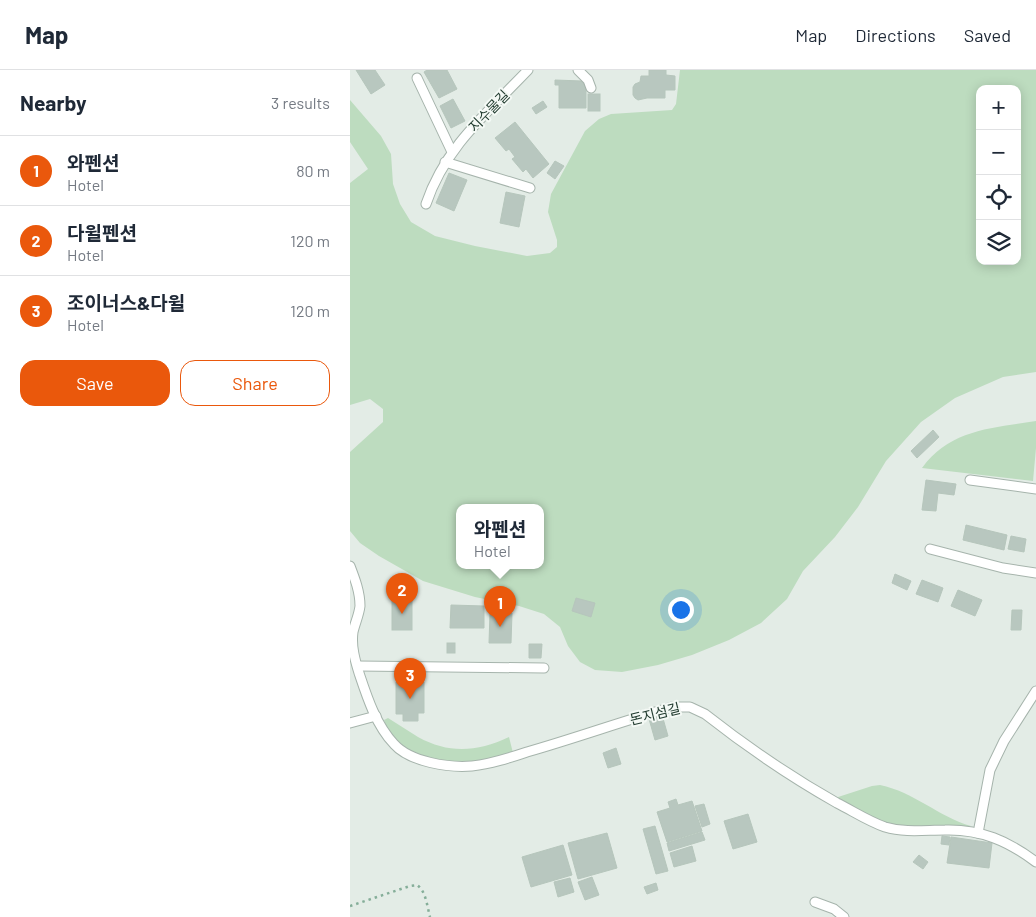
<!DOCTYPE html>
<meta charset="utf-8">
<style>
:root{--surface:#fff;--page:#f2f2f3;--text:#1f2937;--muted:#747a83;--line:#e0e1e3;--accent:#ea580c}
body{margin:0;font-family:Barlow,"Noto Sans KR",sans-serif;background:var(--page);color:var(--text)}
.controls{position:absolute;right:15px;top:15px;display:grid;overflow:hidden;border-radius:10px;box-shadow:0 2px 12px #0003}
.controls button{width:45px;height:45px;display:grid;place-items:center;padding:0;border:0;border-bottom:1px solid var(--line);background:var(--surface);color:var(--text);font:25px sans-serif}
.you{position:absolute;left:330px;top:539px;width:18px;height:18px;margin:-12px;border:4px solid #fff;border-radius:50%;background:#1a73e8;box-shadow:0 0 0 8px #1a73e833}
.badge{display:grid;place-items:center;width:32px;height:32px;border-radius:50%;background:var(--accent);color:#fff;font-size:16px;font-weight:700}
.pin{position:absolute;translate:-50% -41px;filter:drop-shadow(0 1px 2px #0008)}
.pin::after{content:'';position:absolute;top:26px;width:18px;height:15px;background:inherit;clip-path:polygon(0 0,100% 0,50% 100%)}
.popup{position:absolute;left:106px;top:434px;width:88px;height:65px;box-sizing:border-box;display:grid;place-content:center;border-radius:10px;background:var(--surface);filter:drop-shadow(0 1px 4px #0005);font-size:16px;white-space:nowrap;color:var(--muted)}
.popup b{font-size:19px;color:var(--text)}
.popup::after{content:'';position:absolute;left:50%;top:100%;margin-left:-10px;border:10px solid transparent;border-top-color:var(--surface)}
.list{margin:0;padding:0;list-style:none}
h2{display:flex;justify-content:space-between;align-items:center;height:65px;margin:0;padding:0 20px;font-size:21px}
h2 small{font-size:16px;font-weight:400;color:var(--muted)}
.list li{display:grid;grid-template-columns:32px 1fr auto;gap:15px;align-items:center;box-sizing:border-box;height:70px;padding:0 20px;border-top:1px solid var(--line)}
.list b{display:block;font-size:19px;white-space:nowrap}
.list p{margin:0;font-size:16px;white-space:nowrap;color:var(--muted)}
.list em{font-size:16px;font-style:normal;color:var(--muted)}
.actions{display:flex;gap:10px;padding:15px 20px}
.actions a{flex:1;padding:11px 0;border:1px solid var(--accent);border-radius:15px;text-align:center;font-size:18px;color:var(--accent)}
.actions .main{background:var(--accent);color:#fff}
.icon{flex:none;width:28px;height:28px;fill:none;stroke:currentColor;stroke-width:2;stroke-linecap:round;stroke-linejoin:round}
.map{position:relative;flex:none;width:686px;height:847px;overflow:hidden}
header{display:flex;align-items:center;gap:30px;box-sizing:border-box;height:70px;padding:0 25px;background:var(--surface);border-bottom:1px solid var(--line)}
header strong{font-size:24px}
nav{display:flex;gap:28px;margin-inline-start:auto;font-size:18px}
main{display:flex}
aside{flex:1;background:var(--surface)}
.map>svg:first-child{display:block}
</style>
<header>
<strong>Map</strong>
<nav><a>Map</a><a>Directions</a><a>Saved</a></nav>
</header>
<main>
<aside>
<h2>Nearby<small>3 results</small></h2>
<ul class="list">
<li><span class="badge">1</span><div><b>와펜션</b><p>Hotel</p></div><em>80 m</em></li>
<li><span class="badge">2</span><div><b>다윌펜션</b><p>Hotel</p></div><em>120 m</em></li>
<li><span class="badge">3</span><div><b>조이너스&amp;다윌</b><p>Hotel</p></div><em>120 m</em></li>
</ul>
<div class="actions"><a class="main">Save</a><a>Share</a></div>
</aside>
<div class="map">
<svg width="686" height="847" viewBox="0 0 686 847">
<rect width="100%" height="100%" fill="#e3ece6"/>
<!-- green -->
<g fill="#bddcbf" fill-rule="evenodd">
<path d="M330 0H686V302L653 307 605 328 571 352 536 391 508 437 485 467 453 501 437 529 411 553 379 570 342 585 308 595 272 602 245 600 230 592 218 576 210 557 194 544 169 536 125 527 73 511 29 486 10 473 0 461V382L33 352V339L20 329 0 335V113L18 99 0 72V30L31 66 41 84 43 114 50 134 61 152 85 166 125 176 177 186 200 183 207 177V170L198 142 201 124 235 61 249 49 261 44 322 40 326 34ZM630 19H667V191H630ZM110 438H190V496H110Z"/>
<path d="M686 351V378L683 411 572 398C600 359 643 358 686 351Z"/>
<path d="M38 648C48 654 58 661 68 667 99 684 127 682 159 667L163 683C144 689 122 695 102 693 75 690 43 679 34 650Z"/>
<path d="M530 715C564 722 589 747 621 756 596 757 568 762 544 757 523 752 504 738 485 728L522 716Z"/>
</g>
<!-- building -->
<g fill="#b8c7bf" stroke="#b6c6bc">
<polygon points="6,0 25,0 35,15 21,24"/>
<polygon points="77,0 97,0 107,19 89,28 74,2"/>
<polygon points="299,0 316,0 316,5 325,6 325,20 315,20 315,28 297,28 288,30 285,28 283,25 283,17 285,14 290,12 291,6 299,6"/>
<polygon points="205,10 232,11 236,16 236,38 209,38 209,15 205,15"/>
<rect x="238" y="24" width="12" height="17"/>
<polygon points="103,29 115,51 101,58 90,36"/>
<polygon points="193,31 197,37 186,44 182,38"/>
<polygon points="165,52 199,94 183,108 176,99 173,102 162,89 165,87 159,79 156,81 145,68"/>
<polygon points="205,91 214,96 205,109 197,103"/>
<polygon points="99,103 117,110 104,141 86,133"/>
<polygon points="156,122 175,126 169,157 150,153"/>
<polygon points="583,360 589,367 567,388 561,381"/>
<polygon points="576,410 606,414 604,425 588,423 586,441 572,440"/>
<polygon points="616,455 657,465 654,480 613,470"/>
<polygon points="661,466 676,469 674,482 658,479"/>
<polygon points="545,504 561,511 557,520 542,513"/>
<polygon points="572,510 593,518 588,532 566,524"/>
<polygon points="608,520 632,530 625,546 601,536"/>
<rect x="42" y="528" width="20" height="32"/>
<polygon points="226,528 245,533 241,547 222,541"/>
<polygon points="101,535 134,536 134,558 100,558"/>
<polygon points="662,540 672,540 671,560 661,560"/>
<polygon points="140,543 162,543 161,573 139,573"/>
<rect x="97" y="573" width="8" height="10"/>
<polygon points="179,574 192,574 191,588 179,588"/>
<polygon points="46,612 74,612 74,643 68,643 68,651 53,651 53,644 46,644"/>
<polygon points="312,645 318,666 305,670 299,649"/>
<polygon points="266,678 271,694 258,698 253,683"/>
<polygon points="326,729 328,735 342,731 352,761 317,772 307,742 320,738 318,732"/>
<polygon points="354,734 360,754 352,757 345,736"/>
<polygon points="398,744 407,772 383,779 374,751"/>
<polygon points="305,756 318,801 306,804 293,759"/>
<polygon points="352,762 355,770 319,781 317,773"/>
<polygon points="257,763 267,798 228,809 218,773"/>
<polygon points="592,766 600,767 599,775 591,774"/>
<polygon points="601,767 642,773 639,798 597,793"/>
<polygon points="213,775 222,805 181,817 172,787"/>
<polygon points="342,776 346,791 324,797 320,783"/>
<polygon points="569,785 578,792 573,799 563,792"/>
<polygon points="242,807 249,825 235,830 228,812"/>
<polygon points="220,808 224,822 208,827 204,812"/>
<polygon points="306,813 308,820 297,824 294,817"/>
</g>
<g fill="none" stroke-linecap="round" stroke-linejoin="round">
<defs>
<g id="service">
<polyline points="228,0 238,10 241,18"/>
<polyline points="67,8 102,82"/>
<polyline points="95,92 180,118"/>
<path d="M76 134C95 77 137 43 178 0"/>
<polyline points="620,410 686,419"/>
<polyline points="580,479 653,498 686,503"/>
<path d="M0 496C5 509 10 522 10 536 9 545 5 553 3 562 1 576 5 590 9 603 17 627 26 655 44 674 60 692 99 698 122 696 141 694 159 688 177 682 226 668 273 651 322 637H340L355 644C397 677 441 707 487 733 503 741 518 751 535 757 555 763 575 760 595 760 631 759 658 771 686 792"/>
<polyline points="8,596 194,598"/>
<polyline points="0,653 26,646"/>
<polyline points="628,763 640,700 654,671 686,621"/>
<polyline points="465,832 484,839 494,847"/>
</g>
</defs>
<!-- service casing -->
<use href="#service" stroke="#a6b4ac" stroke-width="11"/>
<!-- path -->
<path stroke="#85ae99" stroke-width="2.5" stroke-dasharray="2.5 4" stroke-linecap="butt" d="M0 836 60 816 67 815C76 821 77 836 80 847"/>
<!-- service -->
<use href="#service" stroke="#fff" stroke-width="9"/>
</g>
<g text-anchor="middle" stroke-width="4" stroke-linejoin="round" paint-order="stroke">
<!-- street labels -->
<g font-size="14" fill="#233d31" stroke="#f4f9f5">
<text transform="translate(139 41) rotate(-46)" y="5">지수물길</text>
<text transform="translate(305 644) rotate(-14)" y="5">돈지섬길</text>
</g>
</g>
</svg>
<div class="controls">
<button>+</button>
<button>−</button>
<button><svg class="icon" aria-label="locate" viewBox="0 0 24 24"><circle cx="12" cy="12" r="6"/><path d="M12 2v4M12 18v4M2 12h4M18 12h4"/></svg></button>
<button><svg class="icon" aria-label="layers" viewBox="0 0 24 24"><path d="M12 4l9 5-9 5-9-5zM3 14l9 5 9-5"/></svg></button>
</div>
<div class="you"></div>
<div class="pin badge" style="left:150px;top:557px">1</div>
<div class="popup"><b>와펜션</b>Hotel</div>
<div class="pin badge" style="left:52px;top:544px">2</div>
<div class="pin badge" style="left:60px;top:629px">3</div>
</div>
</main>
